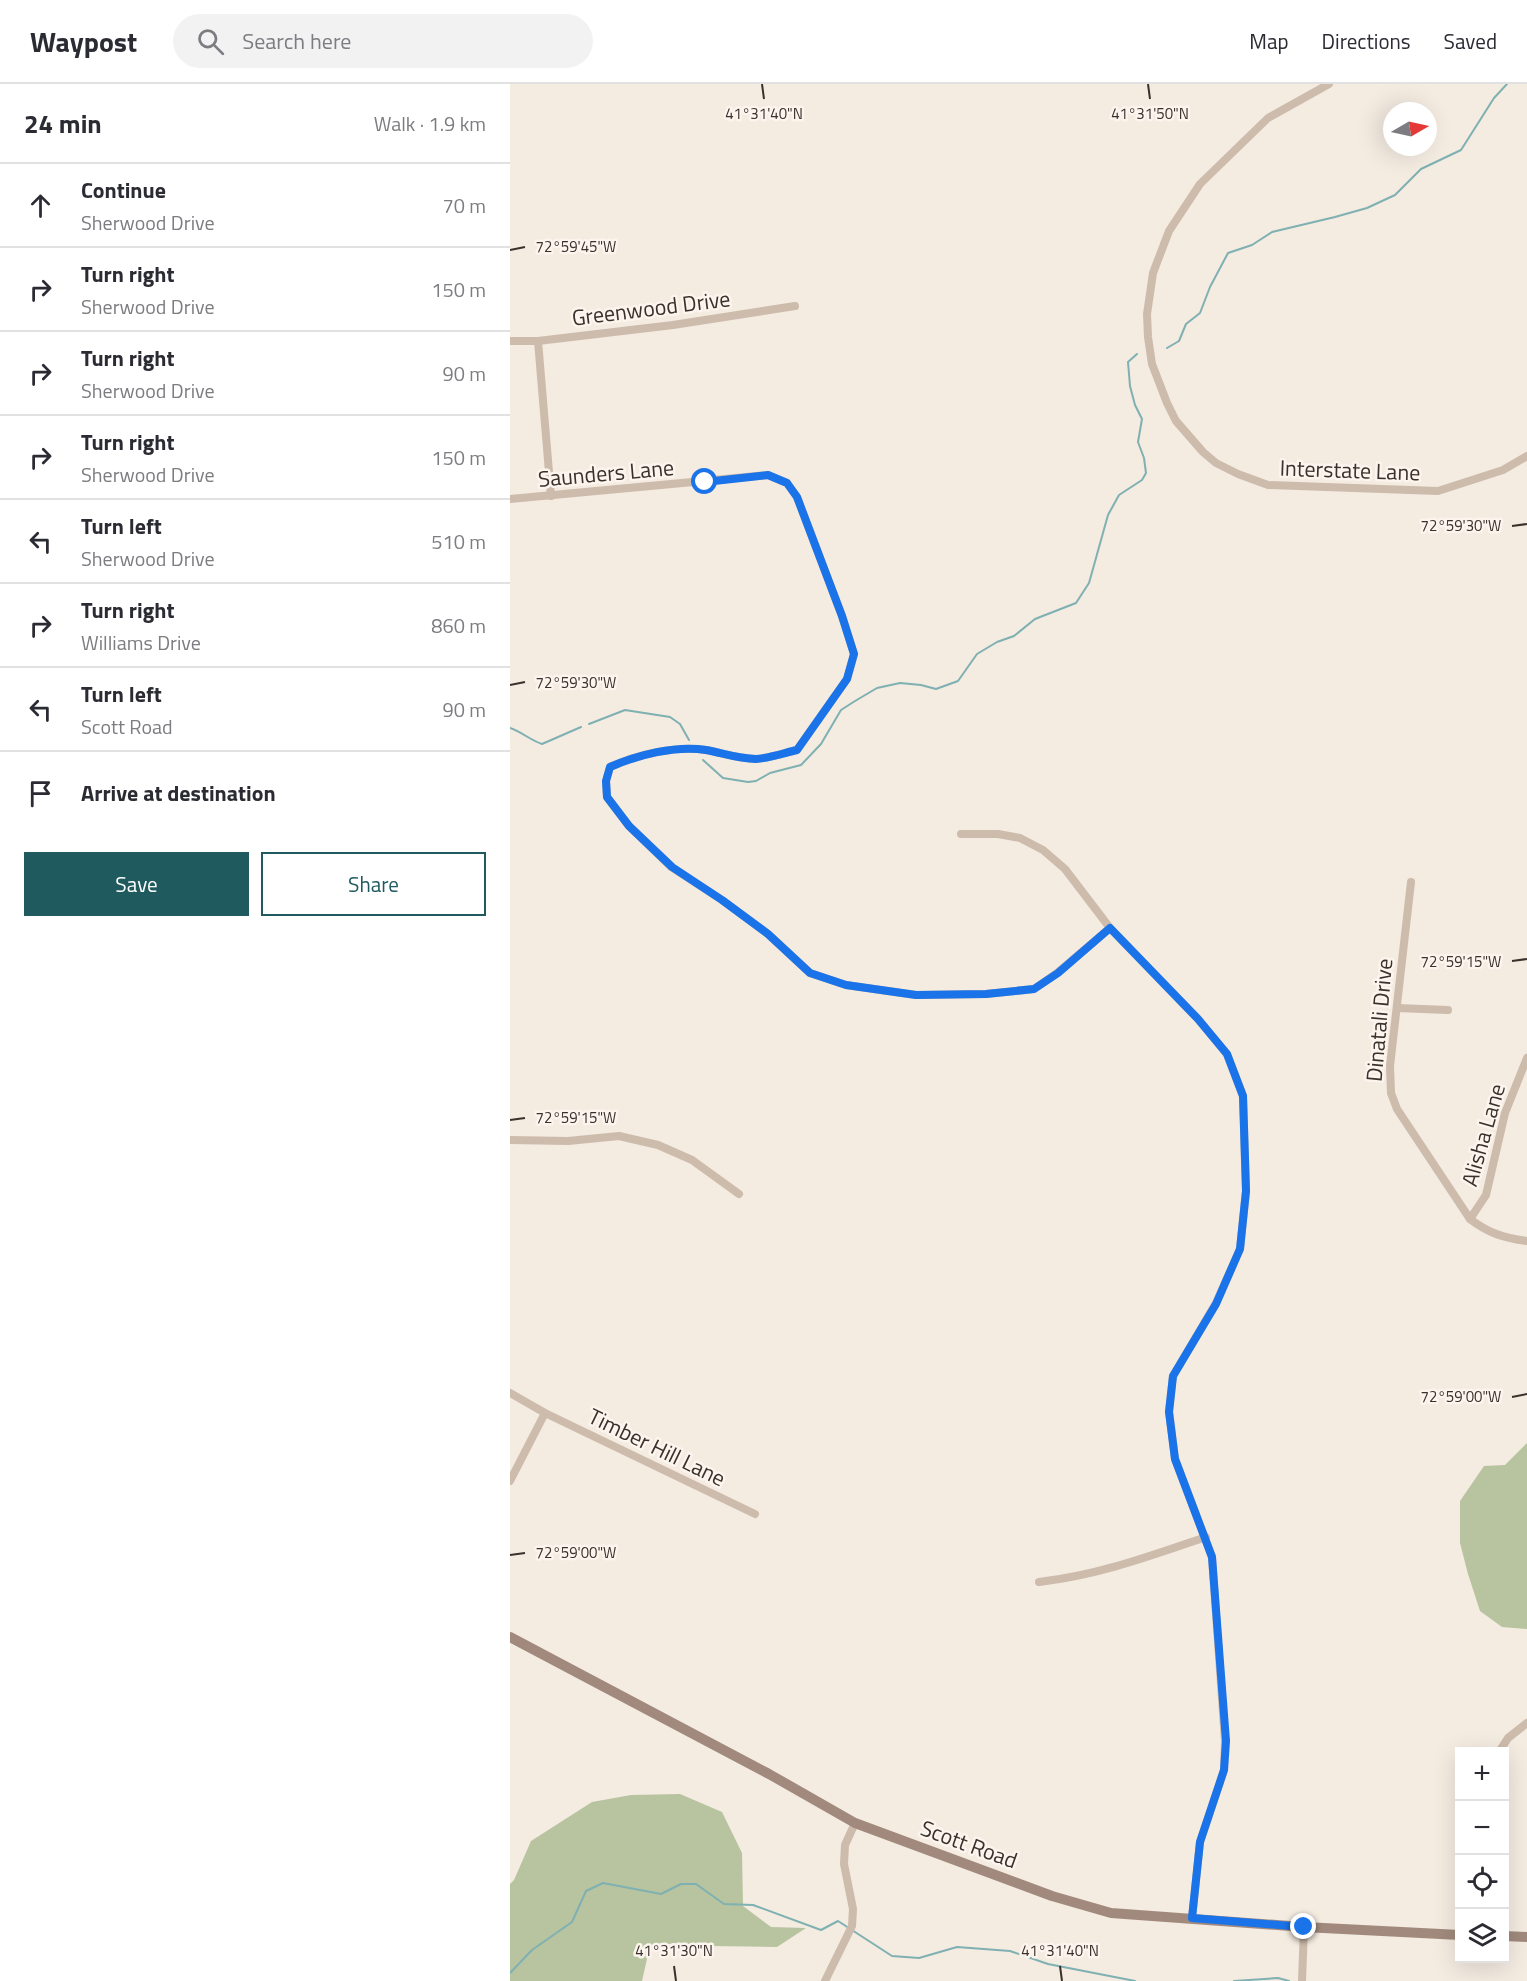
<!DOCTYPE html>
<meta charset="utf-8">
<style>
:root{--surface:#fff;--page:#f2f2f3;--text:#2b2b33;--muted:#7c7c81;--line:#e1e1e2;--accent:#1f5a5e}
body{margin:0;font-family:"Titillium Web",sans-serif;background:var(--page);color:var(--text)}
.controls{position:absolute;right:18px;bottom:18px;display:grid;overflow:hidden;border-radius:0px;box-shadow:0 6px 24px #0002}
.controls button{width:54px;height:54px;display:grid;place-items:center;padding:0;border:0;border-bottom:2px solid var(--line);background:var(--surface);color:var(--text);font:30px sans-serif}
.compass{position:absolute;left:873px;top:18px;width:54px;height:54px;border-radius:50%;background:var(--surface);box-shadow:0 6px 24px #0002;rotate:81deg}
.stop{position:absolute;width:18px;height:18px;margin:-14px;border:4px solid #1a73e8;border-radius:50%;background:#fff}
.stop.end{background:#1a73e8;border-color:#fff;box-shadow:0 2px 6px #0008}
.list{margin:0;padding:0;list-style:none}
h2{display:flex;justify-content:space-between;align-items:center;height:78px;margin:0;padding:0 24px;font-size:26px}
h2 small{font-size:20px;font-weight:400;color:var(--muted)}
.list li{display:grid;grid-template-columns:39px 1fr auto;gap:18px;align-items:center;box-sizing:border-box;height:84px;padding:0 24px;border-top:2px solid var(--line)}
.list b{display:block;font-size:22px;white-space:nowrap}
.list p{margin:0;font-size:20px;white-space:nowrap;color:var(--muted)}
.list em{font-size:20px;font-style:normal;color:var(--muted)}
.actions{display:flex;gap:12px;padding:18px 24px}
.actions a{flex:1;padding:14px 0;border:2px solid var(--accent);border-radius:0px;text-align:center;font-size:21px;color:var(--accent)}
.actions .main{background:var(--accent);color:#fff}
.icon{flex:none;width:33px;height:33px;fill:none;stroke:currentColor;stroke-width:2;stroke-linecap:round;stroke-linejoin:round}
.map{position:relative;flex:none;width:1017px;height:1897px;overflow:hidden}
header{display:flex;align-items:center;gap:36px;box-sizing:border-box;height:84px;padding:0 30px;background:var(--surface);border-bottom:2px solid var(--line)}
header strong{font-size:28px}
nav{display:flex;gap:33px;margin-inline-start:auto;font-size:21px}
.search{width:420px;height:54px;background:var(--page);display:flex;align-items:center;gap:15px;box-sizing:border-box;padding:0 21px;border-radius:33px;color:var(--muted);font-size:22px}
main{display:flex}
aside{flex:1;background:var(--surface)}
.map>svg:first-child{display:block}
</style>
<header>
<strong>Waypost</strong>
<div class="search"><svg class="icon" aria-label="search" viewBox="0 0 24 24"><circle cx="10" cy="10" r="6"/><path d="M15 15l6 6"/></svg>Search here</div>
<nav><a>Map</a><a>Directions</a><a>Saved</a></nav>
</header>
<main>
<aside>
<h2>24 min<small>Walk · 1.9 km</small></h2>
<ul class="list">
<li><svg class="icon" aria-label="ahead" viewBox="0 0 24 24"><path d="M12 20V5M6 11l6-6 6 6"/></svg><div><b>Continue</b><p>Sherwood Drive</p></div><em>70 m</em></li>
<li><svg class="icon" aria-label="right" viewBox="0 0 24 24"><path d="M7 20v-9h11M14 6l5 5-5 5"/></svg><div><b>Turn right</b><p>Sherwood Drive</p></div><em>150 m</em></li>
<li><svg class="icon" aria-label="right" viewBox="0 0 24 24"><path d="M7 20v-9h11M14 6l5 5-5 5"/></svg><div><b>Turn right</b><p>Sherwood Drive</p></div><em>90 m</em></li>
<li><svg class="icon" aria-label="right" viewBox="0 0 24 24"><path d="M7 20v-9h11M14 6l5 5-5 5"/></svg><div><b>Turn right</b><p>Sherwood Drive</p></div><em>150 m</em></li>
<li><svg class="icon" aria-label="left" viewBox="0 0 24 24"><path d="M17 20v-9H6M10 6l-5 5 5 5"/></svg><div><b>Turn left</b><p>Sherwood Drive</p></div><em>510 m</em></li>
<li><svg class="icon" aria-label="right" viewBox="0 0 24 24"><path d="M7 20v-9h11M14 6l5 5-5 5"/></svg><div><b>Turn right</b><p>Williams Drive</p></div><em>860 m</em></li>
<li><svg class="icon" aria-label="left" viewBox="0 0 24 24"><path d="M17 20v-9H6M10 6l-5 5 5 5"/></svg><div><b>Turn left</b><p>Scott Road</p></div><em>90 m</em></li>
<li><svg class="icon" aria-label="arrive" viewBox="0 0 24 24"><path d="M6 21V4h12l-3 4 3 4H6"/></svg><div><b>Arrive at destination</b></div></li>
</ul>
<div class="actions"><a class="main">Save</a><a>Share</a></div>
</aside>
<div class="map">
<svg width="1017" height="1897" viewBox="0 0 1017 1897">
<rect width="100%" height="100%" fill="#f4ebe1"/>
<!-- green -->
<g fill="#b8c4a0">
<polygon points="1017,1359 1017,1545 992,1543 970,1527 958,1490 950,1459 950,1417 974,1382 995,1381"/>
<polygon points="170,1710 212,1728 232,1769 233,1822 261,1843 296,1844 267,1863 201,1862 163,1859 139,1866 132,1897 0,1897 0,1800 4,1796 21,1757 82,1718 121,1711"/>
</g>
<g fill="none" stroke-linecap="round" stroke-linejoin="round">
<!-- stream -->
<g stroke="#7fb0b2" stroke-width="2">
<polyline points="657,264 669,257 676,240 690,229 700,203 718,169 742,161 762,148 825,133 857,124 885,111 911,85 951,66 984,14 997,0"/>
<polyline points="79,640 115,626 160,633 170,640 179,656"/>
<path d="M0 644C12 648 20 656 32 660L71 643"/>
<polyline points="193,676 213,694 238,698 246,697 260,689 291,681 311,660 331,626 345,617 367,604 390,599 411,601 426,605 448,597 467,570 487,558 504,552 525,535 566,519 579,499 598,431 609,411 632,396 636,389 634,374 628,358 632,335 625,321 620,302 618,278 627,270"/>
<polyline points="0,1889 22,1866 62,1838 76,1807 93,1799 151,1810 171,1800 186,1800 214,1820 243,1821 311,1846 328,1837 382,1872 409,1874 447,1863 500,1867 538,1880 625,1897"/>
<polyline points="724,1897 768,1894 779,1897"/>
</g>
<!-- street -->
<g stroke="#cdbbac" stroke-width="8">
<polyline points="819,0 758,34 690,100 659,147 643,189 637,230 638,253 642,280 657,319 666,337 693,368 706,379 728,390 758,401 928,407 993,386 1017,372"/>
<polyline points="0,257 28,257 163,241 285,222"/>
<polyline points="28,257 41,412"/>
<path d="M0 415 258 391 277 399 287 413 332 532 344 570 337 595 287 666C274 669 260 674 246 675 229 675 212 669 196 666 166 661 127 671 100 683L96 697 97 713 119 742 161 783 212 816 258 850 300 889 336 901 406 911 476 910 524 905 547 889 600 844"/>
<polyline points="451,750 488,750 510,754 533,766 555,785 600,844 688,935 717,970 733,1012 736,1107 730,1165 706,1219 663,1292 659,1327 665,1375 702,1473 715,1657 714,1686 690,1758 682,1834"/>
<path d="M901 798 880 982 881 1009 887 1025 960 1135C978 1149 994 1154 1017 1157"/>
<polyline points="887,924 938,926"/>
<polyline points="0,1056 58,1057 109,1052 148,1061 182,1076 229,1110"/>
<polyline points="960,1135 976,1111 995,1029 1017,974"/>
<polyline points="0,1309 35,1329 245,1430"/>
<polyline points="0,1397 35,1329"/>
<path d="M529 1498C589 1491 640 1472 696 1453"/>
<polyline points="989,1668 998,1654 1017,1639"/>
<polyline points="315,1897 342,1842 343,1825 334,1780 335,1761 345,1739"/>
<polyline points="792,1897 794,1843"/>
</g>
<!-- secondary -->
<g stroke="#a18a7d" stroke-width="10">
<polyline points="0,1553 259,1690 345,1739 542,1812 601,1829 794,1843 950,1851"/>
<polyline points="994,1852 1017,1853"/>
</g>
</g>
<g fill="none" stroke-linecap="round" stroke-linejoin="round">
<!-- route -->
<path stroke="#1a73e8" stroke-width="8" d="M195 398 258 391 277 399 287 413 332 532 344 570 337 595 287 666C274 669 260 674 246 675 229 675 212 669 196 666 166 661 127 671 100 683L96 697 97 713 119 742 162 783 212 816 258 850 300 889 336 901 406 911 476 910 524 905 548 889 600 844 688 935 717 970 733 1012 736 1107 730 1165 706 1220 663 1292 659 1328 665 1375 702 1473 716 1657 714 1686 690 1758 682 1834 794 1843"/>
</g>
<!-- ticks -->
<path fill="none" stroke="#3b302b" stroke-width="2" d="M252 0 254 15M638 0 640 15M0 166 15 163M1002 442 1017 440M0 601 15 598M1002 877 1017 875M0 1036 15 1034M1002 1313 1017 1310M0 1471 15 1469M164 1882 166 1897M550 1882 552 1897"/>
<g text-anchor="middle" stroke-width="5" stroke-linejoin="round" paint-order="stroke">
<!-- street labels -->
<g font-size="22" fill="#3b302b" stroke="#fbf5ee">
<text transform="translate(141 224) rotate(-7)" y="8">Greenwood Drive</text>
<text transform="translate(840 386) rotate(2)" y="8">Interstate Lane</text>
<text transform="translate(96 389) rotate(-5)" y="8">Saunders Lane</text>
<text transform="translate(869 936) rotate(-85)" y="8">Dinatali Drive</text>
<text transform="translate(973 1051) rotate(-74)" y="8">Alisha Lane</text>
<text transform="translate(147 1363) rotate(26)" y="8">Timber Hill Lane</text>
<text transform="translate(459 1760) rotate(20)" y="8">Scott Road</text>
</g>
</g>
<g font-size="15" text-anchor="middle" fill="#3b302b" stroke="#fbf5ee" stroke-width="5" stroke-linejoin="round" paint-order="stroke">
<text x="254" y="35">41°31'40"N</text>
<text x="640" y="35">41°31'50"N</text>
<text x="66" y="168">72°59'45"W</text>
<text x="951" y="447">72°59'30"W</text>
<text x="66" y="604">72°59'30"W</text>
<text x="951" y="883">72°59'15"W</text>
<text x="66" y="1039">72°59'15"W</text>
<text x="951" y="1318">72°59'00"W</text>
<text x="66" y="1474">72°59'00"W</text>
<text x="164" y="1872">41°31'30"N</text>
<text x="550" y="1872">41°31'40"N</text>
</g>
</svg>
<div class="controls">
<button>+</button>
<button>−</button>
<button><svg class="icon" aria-label="locate" viewBox="0 0 24 24"><circle cx="12" cy="12" r="6"/><path d="M12 2v4M12 18v4M2 12h4M18 12h4"/></svg></button>
<button><svg class="icon" aria-label="layers" viewBox="0 0 24 24"><path d="M12 4l9 5-9 5-9-5zM3 14l9 5 9-5"/></svg></button>
</div>
<svg class="compass" viewBox="-18 -18 36 36"><path d="M0-13l5 13h-10z" fill="#e53935"/><path d="M0 13l5-13h-10z" fill="#7c7c81"/></svg>
<div class="stop" style="left:195px;top:398px"></div>
<div class="stop end" style="left:794px;top:1843px"></div>
</div>
</main>
